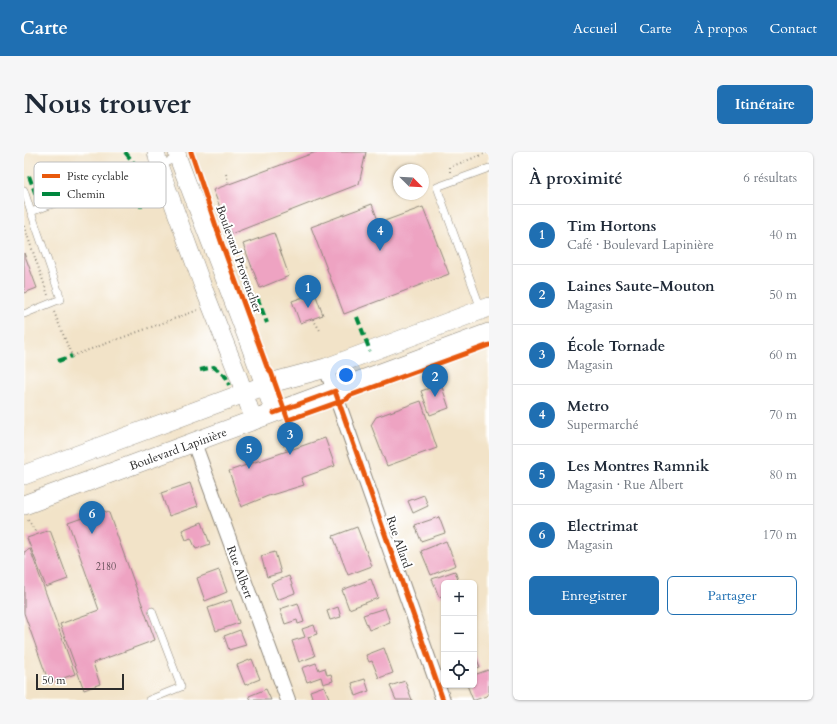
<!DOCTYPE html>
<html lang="fr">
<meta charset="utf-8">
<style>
:root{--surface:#fff;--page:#f6f6f7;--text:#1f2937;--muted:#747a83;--line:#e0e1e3;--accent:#1f6fb2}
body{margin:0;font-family:Cardo,serif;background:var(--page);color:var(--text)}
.controls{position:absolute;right:12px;bottom:12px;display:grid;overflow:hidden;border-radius:6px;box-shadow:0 1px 3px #0004}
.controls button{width:36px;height:36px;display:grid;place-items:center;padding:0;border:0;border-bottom:1px solid var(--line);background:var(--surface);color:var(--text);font:20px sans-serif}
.compass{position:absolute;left:369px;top:12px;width:36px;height:36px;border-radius:50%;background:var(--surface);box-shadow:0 1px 3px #0004;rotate:114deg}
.scale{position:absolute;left:12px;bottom:10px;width:88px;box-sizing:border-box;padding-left:4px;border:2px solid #2b2b2b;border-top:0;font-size:11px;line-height:14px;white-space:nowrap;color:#2b2b2b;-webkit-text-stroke:3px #fff;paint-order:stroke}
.you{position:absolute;left:322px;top:223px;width:14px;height:14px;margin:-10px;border:3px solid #fff;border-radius:50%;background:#1a73e8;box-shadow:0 0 0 6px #1a73e833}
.badge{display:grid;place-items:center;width:26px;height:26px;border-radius:50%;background:var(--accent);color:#fff;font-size:13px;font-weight:700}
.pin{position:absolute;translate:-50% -33px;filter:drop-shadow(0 1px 2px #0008)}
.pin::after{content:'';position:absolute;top:21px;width:14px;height:12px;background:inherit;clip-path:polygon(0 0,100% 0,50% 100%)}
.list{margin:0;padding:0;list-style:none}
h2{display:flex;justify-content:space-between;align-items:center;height:52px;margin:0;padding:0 16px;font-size:17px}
h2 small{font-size:13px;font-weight:400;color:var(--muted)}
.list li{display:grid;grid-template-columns:26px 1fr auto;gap:12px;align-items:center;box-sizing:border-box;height:60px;padding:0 16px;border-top:1px solid var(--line)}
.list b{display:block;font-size:15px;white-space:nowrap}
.list p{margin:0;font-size:13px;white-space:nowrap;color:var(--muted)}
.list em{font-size:13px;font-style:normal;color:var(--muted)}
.actions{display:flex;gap:8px;padding:12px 16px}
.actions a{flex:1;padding:9px 0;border:1px solid var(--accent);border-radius:6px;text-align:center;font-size:14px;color:var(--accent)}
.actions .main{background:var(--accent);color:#fff}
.icon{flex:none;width:22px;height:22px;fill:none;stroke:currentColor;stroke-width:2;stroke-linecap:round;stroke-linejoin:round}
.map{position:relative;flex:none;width:465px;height:548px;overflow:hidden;border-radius:6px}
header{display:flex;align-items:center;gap:24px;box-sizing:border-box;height:56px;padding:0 20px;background:var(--accent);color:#fff}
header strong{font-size:19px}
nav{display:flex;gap:22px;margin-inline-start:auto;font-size:14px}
.intro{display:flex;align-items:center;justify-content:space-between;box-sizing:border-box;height:96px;padding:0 24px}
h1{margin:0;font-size:28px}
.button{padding:10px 18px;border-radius:6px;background:var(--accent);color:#fff;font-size:14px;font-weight:700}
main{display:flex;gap:24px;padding:0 24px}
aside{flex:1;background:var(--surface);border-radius:6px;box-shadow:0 1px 3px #0004}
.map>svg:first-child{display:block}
</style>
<header>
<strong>Carte</strong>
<nav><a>Accueil</a><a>Carte</a><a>À propos</a><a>Contact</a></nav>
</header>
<div class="intro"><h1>Nous trouver</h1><a class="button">Itinéraire</a></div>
<main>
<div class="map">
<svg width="465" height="548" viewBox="0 0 465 548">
<rect width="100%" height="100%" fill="#fff"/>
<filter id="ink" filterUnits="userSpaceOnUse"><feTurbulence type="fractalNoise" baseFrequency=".025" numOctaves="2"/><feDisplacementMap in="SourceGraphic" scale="8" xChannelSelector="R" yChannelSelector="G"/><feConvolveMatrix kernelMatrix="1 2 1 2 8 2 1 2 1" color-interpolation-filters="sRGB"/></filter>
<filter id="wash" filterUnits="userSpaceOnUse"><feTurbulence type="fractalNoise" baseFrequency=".012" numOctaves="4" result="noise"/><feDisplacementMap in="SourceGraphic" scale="16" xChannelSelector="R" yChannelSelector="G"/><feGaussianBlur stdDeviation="0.9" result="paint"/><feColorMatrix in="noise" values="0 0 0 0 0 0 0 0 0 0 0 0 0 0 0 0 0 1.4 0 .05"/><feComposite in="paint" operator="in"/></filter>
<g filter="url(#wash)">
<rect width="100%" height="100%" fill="#f2e3c8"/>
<g id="blocks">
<!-- building -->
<g fill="#eea3c2">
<polygon points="292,0 342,0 335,32 207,82 189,38"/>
<polygon points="348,52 355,71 399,55 425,122 320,162 287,75"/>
<polygon points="250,81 265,124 236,136 219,92"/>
<polygon points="0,101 13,136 0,141"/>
<polygon points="291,141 299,163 276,171 268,149"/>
<polygon points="417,232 425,256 406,263 397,239"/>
<polygon points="397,249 413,296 363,314 347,273 352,265"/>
<polygon points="301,286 311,314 277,326 280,333 244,344 217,355 205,319"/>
<polygon points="166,331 174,354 145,364 137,341"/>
<polygon points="400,343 404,354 389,361 384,349"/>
<polygon points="78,358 85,361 131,488 69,511 76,532 60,538 36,472 75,458 44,370"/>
<polygon points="415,365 421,381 397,389 391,373"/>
<polygon points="178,370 186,392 172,397 167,386 162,388 158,378"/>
<polygon points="333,375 348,414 324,423 309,384"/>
<polygon points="26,378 44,427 22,435 3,386"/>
<polygon points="422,389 432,413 407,423 397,399"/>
<polygon points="6,397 51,522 25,531 0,461 0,400"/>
<polygon points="251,400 257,421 243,425 237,404"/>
<polygon points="195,418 203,440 181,449 173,426"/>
<polygon points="431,419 435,431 420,431 420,443 415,445 408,427"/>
<polygon points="265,424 271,441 253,448 247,431"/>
<polygon points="347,427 354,446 325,457 318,438"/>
<polygon points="207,448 215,471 192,479 184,456"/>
<polygon points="274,451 280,470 274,472 273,468 261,472 256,457"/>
<polygon points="314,455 317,465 306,468 303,459"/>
<polygon points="361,456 366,470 345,478 339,463"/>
<polygon points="290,473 293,482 284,485 291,504 275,510 268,489 281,485 278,477"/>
<polygon points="216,478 222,493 205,498 200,484"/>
<polygon points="360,496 369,521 355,526 348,509 345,510 342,503"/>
<polygon points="450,500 456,515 450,517"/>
<polygon points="228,507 236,527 221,533 213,513"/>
<polygon points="292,511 295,518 301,516 303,523 307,522 309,529 299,532 297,525 283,530 278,516"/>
<polygon points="464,518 465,520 465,543 451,548 449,548 443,533 450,533 450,523"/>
<polygon points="341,527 345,539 332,544 328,531"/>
<polygon points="381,529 388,548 372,548 366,534"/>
<polygon points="300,534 306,548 289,548 286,539"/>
<polygon points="242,537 247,548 227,548 225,544"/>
</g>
</g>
</g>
<g filter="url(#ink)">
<use href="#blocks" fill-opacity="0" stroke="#8e877a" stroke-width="1"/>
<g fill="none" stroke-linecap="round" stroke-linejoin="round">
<defs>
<g id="service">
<polyline points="0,38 7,60 154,6"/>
<polyline points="457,157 413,35 465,16"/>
<polyline points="0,162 37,147 7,60"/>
<polyline points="125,548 157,535 128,459"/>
</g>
<g id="minor">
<polyline points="302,216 419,548"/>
<polyline points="170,291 264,548"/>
</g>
<g id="tertiary">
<polyline points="132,0 135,13 178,132 215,226 230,269"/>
<path d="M153 0 154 6C186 91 220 175 250 261"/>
</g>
<g id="secondary">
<polyline points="0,323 250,230 302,216 465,155"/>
<polyline points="0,353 465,181"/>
</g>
</defs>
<!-- service casing -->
<use href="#service" stroke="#8e877a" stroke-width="8"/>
<!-- minor casing -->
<use href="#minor" stroke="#8e877a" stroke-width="16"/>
<!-- tertiary casing -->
<use href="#tertiary" stroke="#8e877a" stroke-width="18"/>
<!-- secondary casing -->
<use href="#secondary" stroke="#8e877a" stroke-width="20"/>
<!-- path -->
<g stroke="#8e877a" stroke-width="2" stroke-dasharray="1 3" stroke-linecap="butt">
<polyline points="426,20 426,15 465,0"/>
<polyline points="202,22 205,32"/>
<polyline points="0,74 24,143"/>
<polyline points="212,120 228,114"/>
<polyline points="30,160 48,204 174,158"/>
<polyline points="289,167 297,180"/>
<polyline points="256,274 258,290 263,299"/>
<polyline points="4,368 11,379"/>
</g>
<!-- service -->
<use href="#service" stroke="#fff" stroke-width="7"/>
<!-- minor -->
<use href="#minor" stroke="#fff" stroke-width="14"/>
<!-- tertiary -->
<use href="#tertiary" stroke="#fff" stroke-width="17"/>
<!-- secondary -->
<use href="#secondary" stroke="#fff" stroke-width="19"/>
<!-- quiet -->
<g stroke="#00873e" stroke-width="4" stroke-dasharray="8 4" stroke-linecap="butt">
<polyline points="101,0 117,20 117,56"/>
<polyline points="5,24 12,43"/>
<polyline points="233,145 243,171"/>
<polyline points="333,165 346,199"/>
<polyline points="34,209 48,204"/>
<polyline points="176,218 190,215 202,225 205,233"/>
</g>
<defs>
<g id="cycleway">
<polyline points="167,0 198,92 243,215 247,220 264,268 323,247 325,244 465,193"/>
<polyline points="250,261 311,239 419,548"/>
</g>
</defs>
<!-- cycleway casing -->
<use href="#cycleway" stroke="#fff" stroke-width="8"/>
<!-- cycleway -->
<use href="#cycleway" stroke="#e8590c" stroke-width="5"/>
</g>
</g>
<g text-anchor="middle" stroke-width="4" stroke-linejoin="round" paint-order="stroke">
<!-- number labels -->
<g font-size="10" fill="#5c4951">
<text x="82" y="418">2180</text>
</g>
<!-- street labels -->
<g font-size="12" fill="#2b2b2b" stroke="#fff">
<text transform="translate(215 107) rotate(70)" y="4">Boulevard Provencher</text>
<text transform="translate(154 297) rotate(-20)" y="4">Boulevard Lapinière</text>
<text transform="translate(375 390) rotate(71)" y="4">Rue Allard</text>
<text transform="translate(216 420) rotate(70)" y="4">Rue Albert</text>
</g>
</g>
<!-- legend -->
<rect x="10" y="10" width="132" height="46" rx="6" fill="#fff" stroke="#bfbfbf" stroke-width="1"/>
<rect x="18" y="22" width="18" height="4" fill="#e8590c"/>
<rect x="18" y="40" width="18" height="4" fill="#00873e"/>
<g font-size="11" fill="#2b2b2b">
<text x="43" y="28">Piste cyclable</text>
<text x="43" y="46">Chemin</text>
</g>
</svg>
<div class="controls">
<button>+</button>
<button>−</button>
<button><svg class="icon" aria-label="locate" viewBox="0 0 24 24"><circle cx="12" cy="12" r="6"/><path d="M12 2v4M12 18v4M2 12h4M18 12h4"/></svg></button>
</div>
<svg class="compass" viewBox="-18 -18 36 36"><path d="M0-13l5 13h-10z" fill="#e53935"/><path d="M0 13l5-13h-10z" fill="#747a83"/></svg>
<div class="scale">50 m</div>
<div class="you"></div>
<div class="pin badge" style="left:284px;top:156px">1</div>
<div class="pin badge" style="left:411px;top:245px">2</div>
<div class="pin badge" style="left:266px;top:303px">3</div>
<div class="pin badge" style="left:356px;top:99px">4</div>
<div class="pin badge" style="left:225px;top:317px">5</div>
<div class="pin badge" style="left:68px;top:382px">6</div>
</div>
<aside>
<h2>À proximité<small>6 résultats</small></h2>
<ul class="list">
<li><span class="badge">1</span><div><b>Tim Hortons</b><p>Café · Boulevard Lapinière</p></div><em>40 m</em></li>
<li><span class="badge">2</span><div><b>Laines Saute-Mouton</b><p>Magasin</p></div><em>50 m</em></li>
<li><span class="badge">3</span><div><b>École Tornade</b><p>Magasin</p></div><em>60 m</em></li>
<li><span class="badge">4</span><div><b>Metro</b><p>Supermarché</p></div><em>70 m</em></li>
<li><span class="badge">5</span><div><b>Les Montres Ramnik</b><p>Magasin · Rue Albert</p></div><em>80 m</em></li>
<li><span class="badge">6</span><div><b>Electrimat</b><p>Magasin</p></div><em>170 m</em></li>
</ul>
<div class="actions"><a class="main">Enregistrer</a><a>Partager</a></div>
</aside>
</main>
